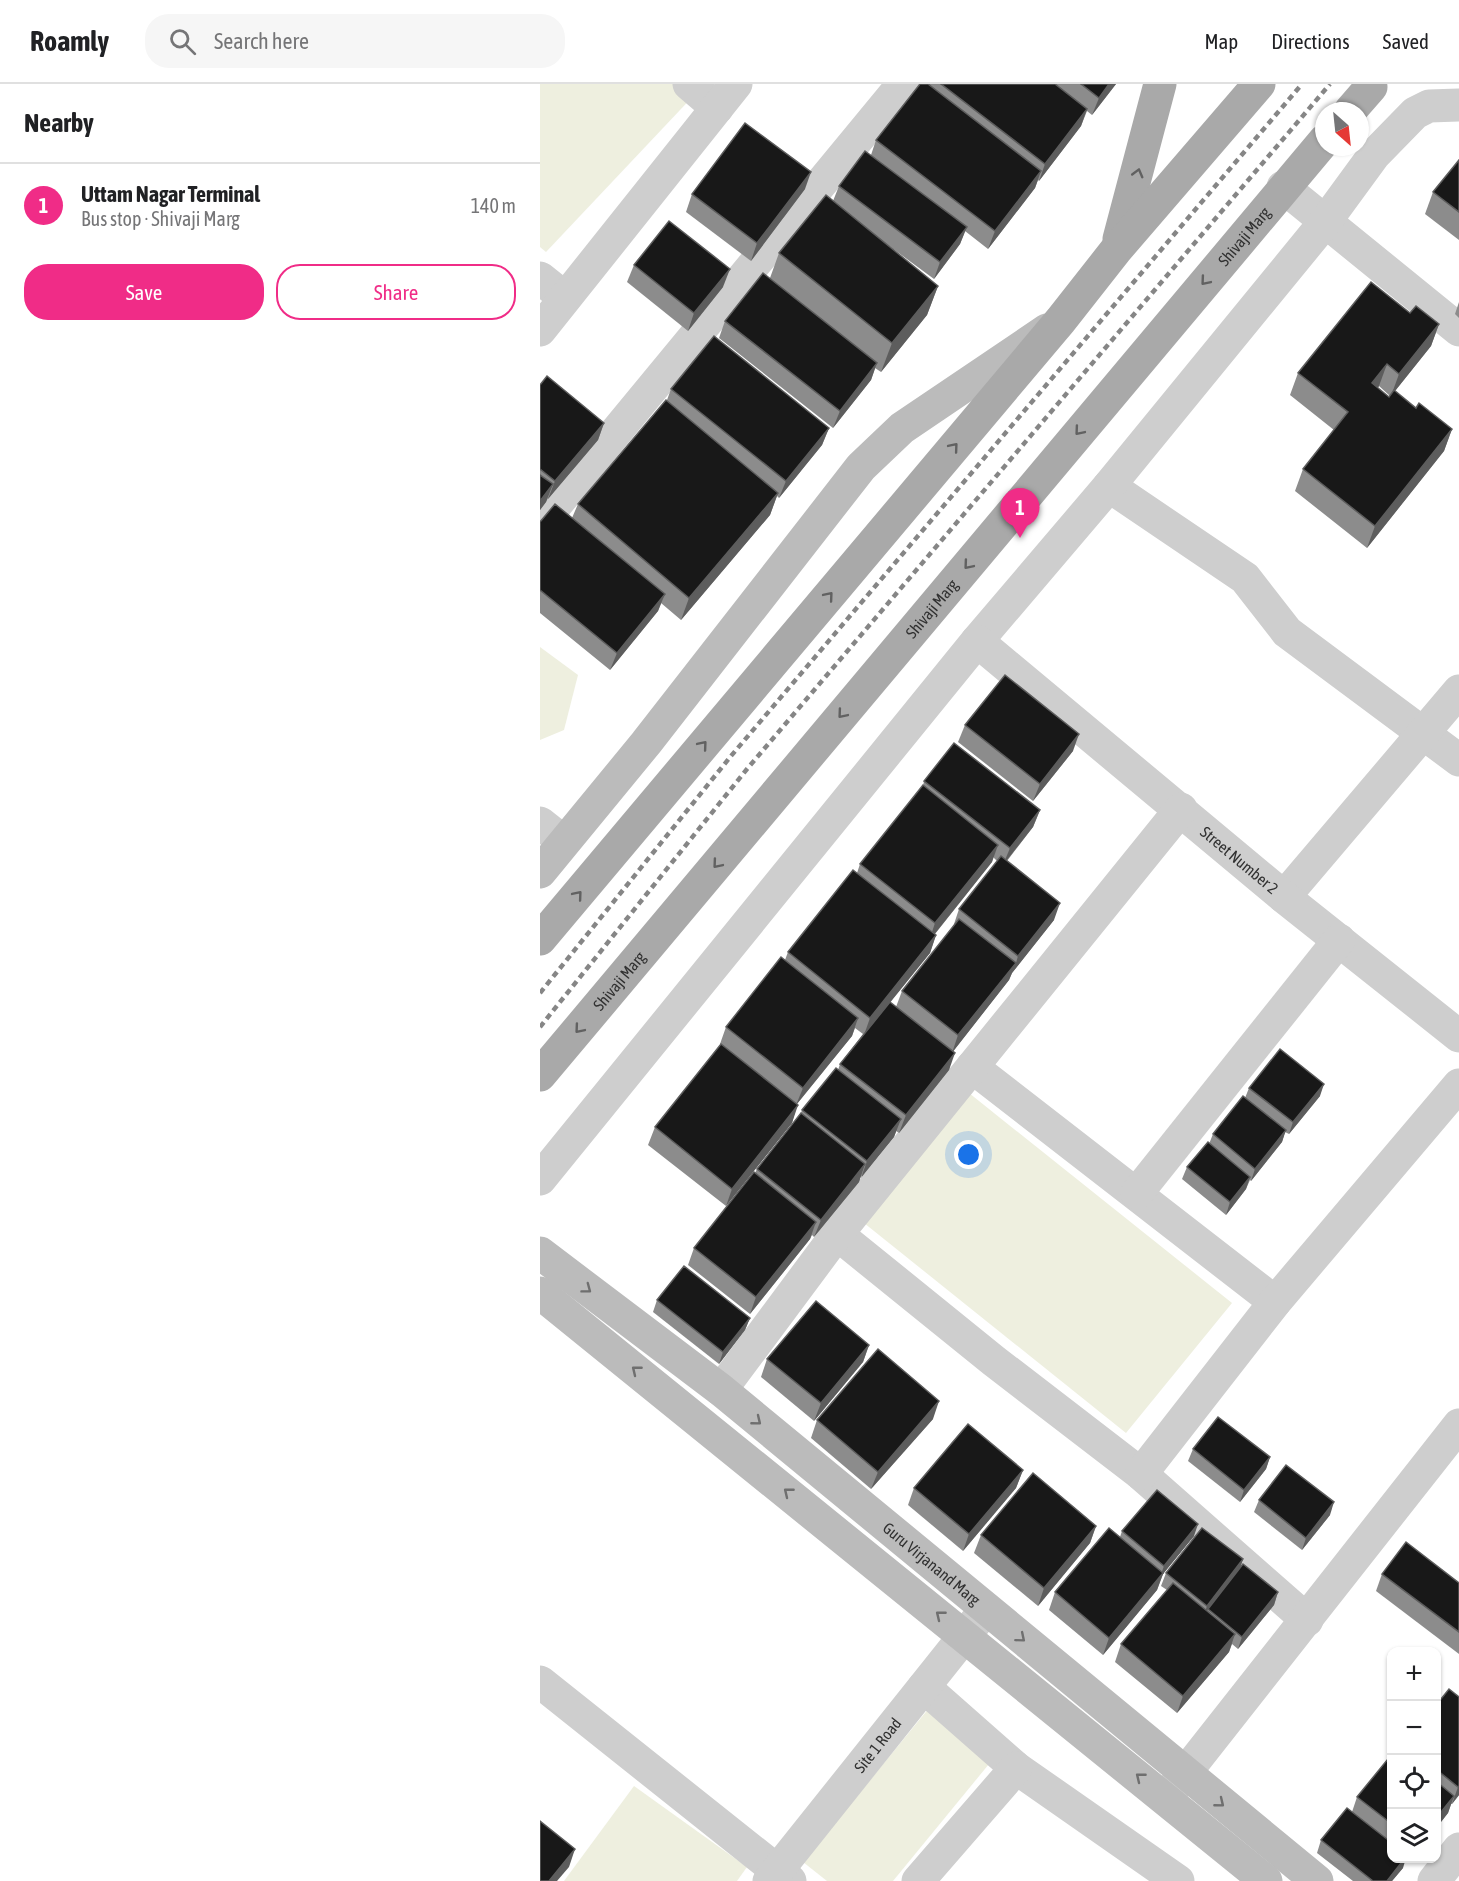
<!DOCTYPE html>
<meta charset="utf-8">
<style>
:root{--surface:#fff;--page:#f6f6f6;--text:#202124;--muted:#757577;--line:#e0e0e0;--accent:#f02c87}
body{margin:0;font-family:"Asap Condensed",sans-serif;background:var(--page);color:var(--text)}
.controls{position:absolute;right:18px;bottom:18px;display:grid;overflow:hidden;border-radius:12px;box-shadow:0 2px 4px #0004}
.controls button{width:54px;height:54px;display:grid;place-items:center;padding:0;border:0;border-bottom:2px solid var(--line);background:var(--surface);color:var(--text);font:30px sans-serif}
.compass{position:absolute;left:775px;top:18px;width:54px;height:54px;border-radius:50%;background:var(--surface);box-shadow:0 2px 4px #0004;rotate:153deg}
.you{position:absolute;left:429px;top:1071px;width:21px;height:21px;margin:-15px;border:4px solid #fff;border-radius:50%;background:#1a73e8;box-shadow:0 0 0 9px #1a73e833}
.badge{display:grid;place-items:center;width:39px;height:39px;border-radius:50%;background:var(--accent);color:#fff;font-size:20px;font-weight:700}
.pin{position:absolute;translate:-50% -50px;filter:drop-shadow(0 2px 3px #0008)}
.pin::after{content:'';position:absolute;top:32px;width:21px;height:18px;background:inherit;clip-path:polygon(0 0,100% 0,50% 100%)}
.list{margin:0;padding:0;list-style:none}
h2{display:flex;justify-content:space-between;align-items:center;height:78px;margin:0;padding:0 24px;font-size:26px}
h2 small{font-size:20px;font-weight:400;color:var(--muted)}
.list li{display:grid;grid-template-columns:39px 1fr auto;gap:18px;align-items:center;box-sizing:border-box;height:84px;padding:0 24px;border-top:2px solid var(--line)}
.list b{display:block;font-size:22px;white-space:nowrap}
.list p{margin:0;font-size:20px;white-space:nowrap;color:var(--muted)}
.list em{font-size:20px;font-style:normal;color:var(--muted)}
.actions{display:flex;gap:12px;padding:18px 24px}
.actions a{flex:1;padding:14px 0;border:2px solid var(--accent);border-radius:24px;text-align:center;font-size:21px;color:var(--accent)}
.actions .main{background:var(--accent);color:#fff}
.icon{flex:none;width:33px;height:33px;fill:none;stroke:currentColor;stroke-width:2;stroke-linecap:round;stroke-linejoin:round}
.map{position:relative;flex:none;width:919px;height:1797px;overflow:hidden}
header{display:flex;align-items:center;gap:36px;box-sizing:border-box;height:84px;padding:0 30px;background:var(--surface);border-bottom:2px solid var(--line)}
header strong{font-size:28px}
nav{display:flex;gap:33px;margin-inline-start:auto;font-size:21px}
.search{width:420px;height:54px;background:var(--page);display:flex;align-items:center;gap:15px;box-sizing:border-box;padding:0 21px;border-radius:24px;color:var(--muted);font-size:22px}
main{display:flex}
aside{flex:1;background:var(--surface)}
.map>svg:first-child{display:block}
</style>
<header>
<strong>Roamly</strong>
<div class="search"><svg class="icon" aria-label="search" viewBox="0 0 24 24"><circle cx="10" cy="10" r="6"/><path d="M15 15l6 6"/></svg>Search here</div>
<nav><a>Map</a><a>Directions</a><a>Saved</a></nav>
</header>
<main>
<aside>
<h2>Nearby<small></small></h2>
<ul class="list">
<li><span class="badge">1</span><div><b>Uttam Nagar Terminal</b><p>Bus stop · Shivaji Marg</p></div><em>140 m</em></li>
</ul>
<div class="actions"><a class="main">Save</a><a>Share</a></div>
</aside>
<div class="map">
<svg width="919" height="1797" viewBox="0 0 919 1797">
<rect width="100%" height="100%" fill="#fff"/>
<!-- green -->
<g fill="#eeefdf">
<polygon points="0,0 148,0 157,8 6,168 0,163"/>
<polygon points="0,563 38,591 24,646 0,656"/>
<polygon points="429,1009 692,1219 586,1349 324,1139"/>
<polygon points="394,1618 458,1669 353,1797 287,1797 263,1778"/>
<polygon points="94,1702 207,1783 197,1797 24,1797"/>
</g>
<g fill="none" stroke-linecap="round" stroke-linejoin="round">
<!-- street -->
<g stroke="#cecece" stroke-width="33">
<polyline points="149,0 177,24"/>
<polyline points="743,103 919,246"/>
<polyline points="0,194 25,214"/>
<polyline points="0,246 196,0"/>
<polyline points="569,402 705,494 747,548 919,676"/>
<polyline points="0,440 363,0"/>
<polyline points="437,557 569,402 785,138 834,71 875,29 889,22 919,21"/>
<polyline points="0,739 24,758"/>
<polyline points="744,813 919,607"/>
<polyline points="432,983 735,1218"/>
<path id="s1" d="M0 1095 437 557 744 813 919 952"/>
<polyline points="597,1109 799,856"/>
<polyline points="297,1150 454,1277 601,1390 767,1536"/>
<polyline points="181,1306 297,1150 641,725"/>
<polyline points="601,1390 735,1218 919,1001"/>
<polyline points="0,1598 250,1797"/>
<polyline points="384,1603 476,1684 638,1797"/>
<polyline points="627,1712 919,1341"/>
<path id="s2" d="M229 1797 446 1525"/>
<polyline points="378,1797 476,1684"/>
<polyline points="894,1797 919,1765"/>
</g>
<!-- secondary -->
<g stroke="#bbb" stroke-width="33">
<polyline points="0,788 106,659 321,383 362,344 507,246"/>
<path id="s3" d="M0 1169 181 1306 777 1797"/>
<polyline points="0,1209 726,1797"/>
</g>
<!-- primary -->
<g stroke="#a9a9a9" stroke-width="33">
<polyline points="810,27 831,3"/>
<polyline points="579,155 620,0"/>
<polyline points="0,855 521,236 576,166 719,0"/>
<path id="s4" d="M0 991 784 57"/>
</g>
<!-- rail -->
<g stroke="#868686" stroke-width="4.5" stroke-dasharray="6 4.5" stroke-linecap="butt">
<polyline points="0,909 191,672 762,0"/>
<polyline points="0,943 207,685 790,0"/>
</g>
</g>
<!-- wall -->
<g fill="#8c8c8c" fill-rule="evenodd">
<polygon points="380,0 576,0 552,31 547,27 541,42 499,97 498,96 495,104 448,165 425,147 420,160 394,195 337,153 398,202 387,231 341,288 335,284 331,296 293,344 179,254 185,237 230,194 239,169 293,117 299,102 331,71 336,56"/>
<polygon points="919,76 919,156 885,130 893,108"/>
<polygon points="265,105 211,177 146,128 152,110"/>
<polygon points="94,181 183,203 148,247 87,198"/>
<polygon points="919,218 919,234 915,230"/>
<path d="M870 229 899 240 891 262 855 307 876 324 912 345 904 367 827 464 755 407 763 385 794 346 750 311 758 289ZM839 302 850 312 849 313 838 304Z"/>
<polygon points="0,301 64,339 58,356 8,415 8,414 6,418 0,426"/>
<polygon points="131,305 289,344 282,361 239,414 237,412 230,431 141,536 121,519 118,527 70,586 0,529 0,438 32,434 38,420 127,316"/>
<polygon points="425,641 533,667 493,717 418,658"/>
<path d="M384 697 500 726 493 743 467 777 514 836 472 889 469 896 413 967 409 986 359 1049 356 1047 354 1053 320 1094 319 1098 274 1153 272 1151 270 1155 210 1230 148 1181 154 1164 215 1089 217 1085 261 1029 262 1026 298 986 300 980 323 950 315 944 312 952 257 1020 252 1039 186 1122 108 1061 115 1043 180 961V960L186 943 245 876 248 868 317 789 320 780 383 702ZM453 773 457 777 419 825 413 843 362 907 356 923 350 918 390 869 396 851 395 850 452 778Z"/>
<polygon points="709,1004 780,1012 749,1050 745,1048 742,1058 711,1097 710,1096 706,1105 686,1131 642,1095 647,1083 669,1060 673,1050 705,1014"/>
<polygon points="117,1216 210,1234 205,1246 179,1280 113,1228"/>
<polygon points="329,1261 323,1278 274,1337 221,1293 227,1275"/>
<polygon points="393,1335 331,1405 271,1354 277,1336"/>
<polygon points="653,1365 730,1373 726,1385 700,1418 648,1377"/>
<polygon points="483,1386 476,1404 423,1467 368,1421 374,1404"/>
<polygon points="719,1416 790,1431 762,1466 714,1428"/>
<polygon points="556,1442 550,1459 498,1522 434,1469 441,1451"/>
<polygon points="582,1447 654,1452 623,1490 617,1506 563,1571 509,1526 515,1508 580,1453"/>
<polygon points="703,1475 700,1485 738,1508 734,1521 698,1565 692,1560 689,1568 637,1629 575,1578 581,1560 627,1506 621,1502 626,1489"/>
<polygon points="842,1490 919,1499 919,1570 836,1507"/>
<polygon points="919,1613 919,1711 912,1720 911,1720 908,1729 897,1743 897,1620"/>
<polygon points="852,1670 852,1774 863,1784 852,1797 813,1797 777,1769 781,1756 812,1728 817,1713"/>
</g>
<!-- shaded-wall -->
<g fill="#5d5d5d">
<polygon points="569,0 576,0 552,31 559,14"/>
<polygon points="547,25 541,42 499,97 505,80"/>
<polygon points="501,87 495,104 448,165 455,147"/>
<polygon points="271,88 265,105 211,177 217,159"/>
<polygon points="427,143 420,160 394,195 400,178"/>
<polygon points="190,185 183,203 148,247 154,229"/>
<polygon points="398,202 387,231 341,288 352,259"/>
<polygon points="899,240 891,262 851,312 859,290"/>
<polygon points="337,279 331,296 293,344 300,327"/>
<polygon points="847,280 839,302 824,321 832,299"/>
<polygon points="64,339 58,356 8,415 15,397"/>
<polygon points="289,344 282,361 239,414 246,397"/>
<polygon points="912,345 904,367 827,464 835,442"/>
<polygon points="13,400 6,418 0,426 0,417"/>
<polygon points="238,409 230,431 141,536 149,514"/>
<polygon points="125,510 118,527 70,586 77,569"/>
<polygon points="539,650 533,667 493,717 500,700"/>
<polygon points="500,726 493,743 463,781 470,764"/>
<polygon points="458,761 452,778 389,857 395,839"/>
<polygon points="520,819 514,836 472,889 469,896 412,969 418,951 476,879 478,872"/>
<polygon points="396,851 390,869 324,951 330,934"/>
<polygon points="318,934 312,952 256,1021 263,1004"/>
<polygon points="415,969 409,986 359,1049 366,1031"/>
<polygon points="784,1000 780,1012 749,1050 753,1038"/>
<polygon points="258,1021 252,1039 186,1122 192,1105"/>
<polygon points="361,1035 354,1053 321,1094 327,1077"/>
<polygon points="746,1046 742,1058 711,1097 715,1085"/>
<polygon points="325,1080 319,1098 274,1153 281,1136"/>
<polygon points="710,1093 706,1105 686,1131 690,1118"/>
<polygon points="276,1138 270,1155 210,1230 216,1213"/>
<polygon points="210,1234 205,1246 179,1280 183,1268"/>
<polygon points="329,1261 323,1278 274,1337 281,1319"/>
<polygon points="399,1317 393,1335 331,1405 338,1388"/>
<polygon points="730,1373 726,1385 700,1418 704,1406"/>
<polygon points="483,1386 476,1404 423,1467 429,1450"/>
<polygon points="794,1418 790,1431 762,1466 766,1454"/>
<polygon points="658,1440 654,1452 623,1490 617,1506 563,1571 569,1554 620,1493 624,1482"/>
<polygon points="556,1442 550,1459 498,1522 504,1504"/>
<polygon points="703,1475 699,1487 668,1525 665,1531 663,1534 667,1522"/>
<polygon points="738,1508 734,1521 698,1565 702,1553"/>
<polygon points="695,1550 689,1568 637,1629 643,1612"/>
<polygon points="919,1702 919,1711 912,1720 918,1703"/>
<polygon points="914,1712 908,1729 897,1743 897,1733"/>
<polygon points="35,1765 29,1783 17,1797 9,1797"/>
<polygon points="865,1774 866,1774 863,1784 852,1797 847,1797"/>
</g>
<!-- building -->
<g fill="#181818" stroke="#5d5d5d" stroke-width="1.5">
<polygon points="380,0 388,0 501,87 455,147 336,56"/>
<polygon points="401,0 515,0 547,25 505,80"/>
<polygon points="541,0 569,0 559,14"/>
<polygon points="205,39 271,88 217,159 152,110"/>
<polygon points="325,67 427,143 400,178 299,102"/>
<polygon points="919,76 919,128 893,108"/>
<polygon points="286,111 398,202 352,259 239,169"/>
<polygon points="129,137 190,185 154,229 94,181"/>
<polygon points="223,189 337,279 300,327 185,237"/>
<polygon points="831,198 870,229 876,222 899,240 859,290 847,280 832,299 849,313 854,306 876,324 879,319 912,345 835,442 763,385 808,328 758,289"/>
<polygon points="174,252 289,344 246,397 131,305"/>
<polygon points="7,292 64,339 15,397 0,385 0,301"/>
<polygon points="126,316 238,409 149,514 38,420"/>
<polygon points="0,391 13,400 0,417"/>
<polygon points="15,420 125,510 77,569 0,506 0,438"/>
<polygon points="465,591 539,650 500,700 425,641"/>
<polygon points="414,659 500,726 470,764 384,697"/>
<polygon points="383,701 458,761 395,839 320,780"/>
<polygon points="461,772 520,819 478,872 419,825"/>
<polygon points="313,786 396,851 330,934 248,868"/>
<polygon points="419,835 476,879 418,951 362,907"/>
<polygon points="241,873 318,934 263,1004 186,943"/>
<polygon points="350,918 415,969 366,1031 300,980"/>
<polygon points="181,960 258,1021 192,1105 115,1043"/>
<polygon points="740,965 784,1000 753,1038 709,1004"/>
<polygon points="296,984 361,1035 327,1077 262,1026"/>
<polygon points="703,1012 746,1046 715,1085 673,1050"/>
<polygon points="261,1029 325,1080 281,1136 217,1085"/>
<polygon points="668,1058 710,1093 690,1118 647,1083"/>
<polygon points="214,1088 276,1138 216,1213 154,1164"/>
<polygon points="144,1182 210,1234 183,1268 117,1216"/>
<polygon points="276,1217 329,1261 281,1319 227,1275"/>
<polygon points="338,1265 399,1317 338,1388 277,1336"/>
<polygon points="678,1333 730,1373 704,1406 653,1365"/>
<polygon points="428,1340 483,1386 429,1450 374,1404"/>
<polygon points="746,1381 794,1418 766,1454 719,1416"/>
<polygon points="493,1389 556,1442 504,1504 441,1451"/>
<polygon points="617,1406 658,1440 624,1482 582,1447"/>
<polygon points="569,1444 623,1489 569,1554 515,1508"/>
<polygon points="662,1444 703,1475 667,1522 626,1489"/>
<polygon points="866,1458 919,1499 919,1548 842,1490"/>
<polygon points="703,1480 738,1508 702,1553 668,1525"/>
<polygon points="633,1499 695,1550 643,1612 581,1560"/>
<polygon points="909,1605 919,1613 919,1702 918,1703 897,1686 897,1620"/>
<polygon points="852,1670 852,1740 817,1713"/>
<polygon points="897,1698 914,1712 897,1733"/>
<polygon points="807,1724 852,1759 852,1774 865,1774 847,1797 833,1797 781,1756"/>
<polygon points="0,1737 35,1765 9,1797 0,1797"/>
</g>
<!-- one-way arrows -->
<defs><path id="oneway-chevron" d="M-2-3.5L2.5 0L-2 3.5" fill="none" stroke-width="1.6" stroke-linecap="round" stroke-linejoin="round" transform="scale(1.5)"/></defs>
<g stroke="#616161">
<use href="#oneway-chevron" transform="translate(598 89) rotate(-75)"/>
<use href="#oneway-chevron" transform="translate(665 197) rotate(130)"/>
<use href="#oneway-chevron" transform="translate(539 347) rotate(130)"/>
<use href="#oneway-chevron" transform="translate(414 363) rotate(-50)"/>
<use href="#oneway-chevron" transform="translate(428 481) rotate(130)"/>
<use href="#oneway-chevron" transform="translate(289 512) rotate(-50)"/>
<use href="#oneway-chevron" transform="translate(302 630) rotate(130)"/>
<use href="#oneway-chevron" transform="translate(163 661) rotate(-50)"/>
<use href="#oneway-chevron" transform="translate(177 780) rotate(130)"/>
<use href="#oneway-chevron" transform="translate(38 811) rotate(-50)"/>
<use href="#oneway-chevron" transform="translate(39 945) rotate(130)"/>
</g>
<g stroke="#6f6f6f">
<use href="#oneway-chevron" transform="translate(47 1205) rotate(37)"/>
<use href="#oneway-chevron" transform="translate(96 1286) rotate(-141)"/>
<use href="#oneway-chevron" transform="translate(217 1337) rotate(39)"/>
<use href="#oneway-chevron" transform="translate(248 1408) rotate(-141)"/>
<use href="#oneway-chevron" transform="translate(400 1531) rotate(-141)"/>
<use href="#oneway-chevron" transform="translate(481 1554) rotate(40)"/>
<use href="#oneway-chevron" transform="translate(600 1693) rotate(-141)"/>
<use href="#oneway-chevron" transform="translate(680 1719) rotate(39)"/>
</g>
<g text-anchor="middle" stroke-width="6" stroke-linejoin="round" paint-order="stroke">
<!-- street labels -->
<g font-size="16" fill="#313131" stroke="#fff">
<text dy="6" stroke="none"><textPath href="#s4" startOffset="1095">Shivaji Marg</textPath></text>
<text dy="6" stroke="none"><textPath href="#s4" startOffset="609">Shivaji Marg</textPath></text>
<text dy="6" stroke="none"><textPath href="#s1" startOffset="1035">Street Number 2</textPath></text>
<text dy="6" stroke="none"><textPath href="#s4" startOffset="123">Shivaji Marg</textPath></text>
<text dy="6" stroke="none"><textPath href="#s3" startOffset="500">Guru Virjanand Marg</textPath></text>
<text dy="6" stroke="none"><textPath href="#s2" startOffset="174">Site 1 Road</textPath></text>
</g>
</g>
</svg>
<div class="controls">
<button>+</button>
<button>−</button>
<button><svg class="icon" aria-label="locate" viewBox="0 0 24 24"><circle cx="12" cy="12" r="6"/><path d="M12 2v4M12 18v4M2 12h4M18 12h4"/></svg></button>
<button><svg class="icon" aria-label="layers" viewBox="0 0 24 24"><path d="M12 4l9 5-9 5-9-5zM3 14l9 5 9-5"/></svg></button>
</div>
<svg class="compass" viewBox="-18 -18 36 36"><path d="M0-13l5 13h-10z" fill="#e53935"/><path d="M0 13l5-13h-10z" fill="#757577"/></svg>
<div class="you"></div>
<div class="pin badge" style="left:480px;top:454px">1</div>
</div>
</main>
